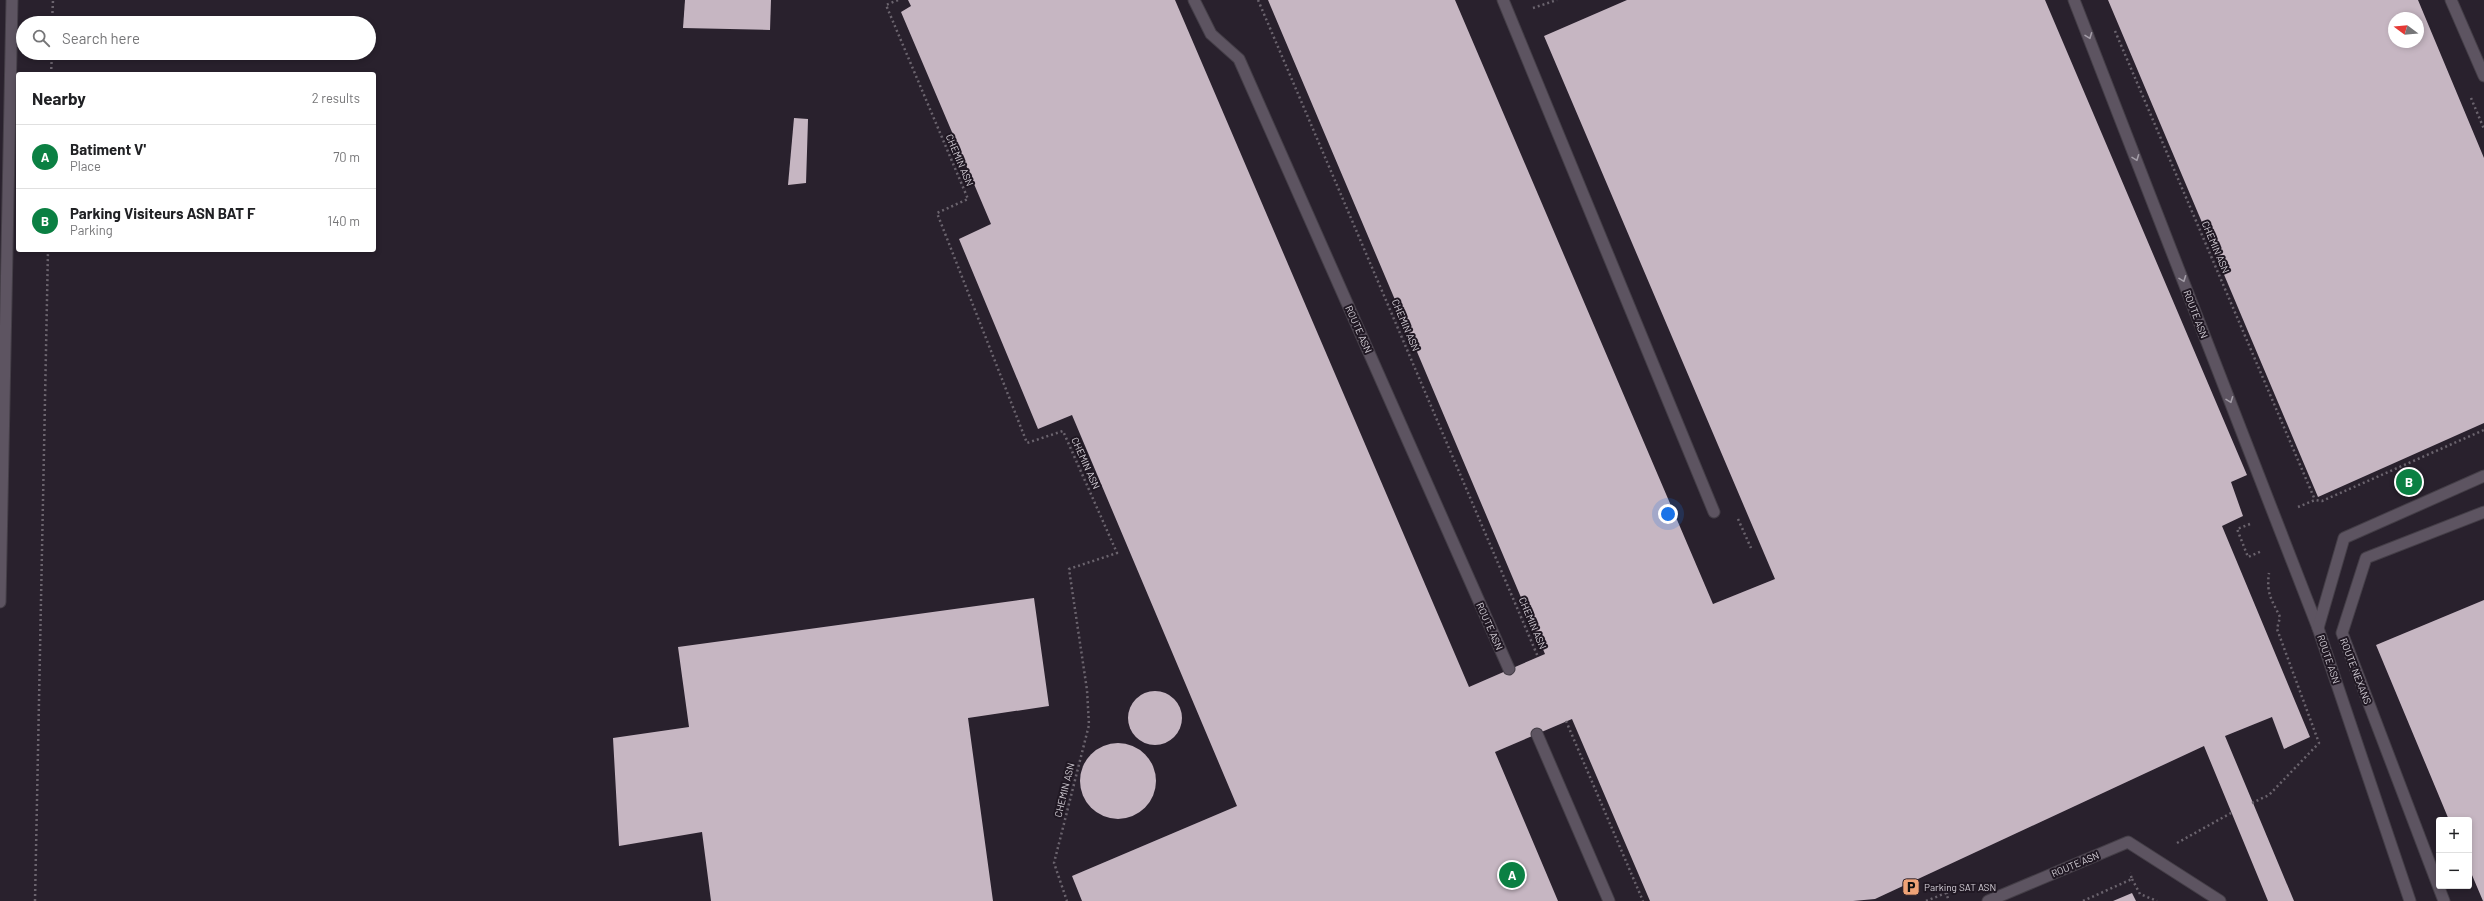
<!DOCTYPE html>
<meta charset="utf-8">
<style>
:root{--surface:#fff;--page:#f2f2f2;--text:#202124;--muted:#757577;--line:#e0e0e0;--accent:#0b8043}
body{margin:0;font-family:Barlow,sans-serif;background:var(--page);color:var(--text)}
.controls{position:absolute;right:12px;bottom:12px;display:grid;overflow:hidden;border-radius:4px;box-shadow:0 2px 6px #0003}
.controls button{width:36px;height:36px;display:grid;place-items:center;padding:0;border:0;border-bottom:1px solid var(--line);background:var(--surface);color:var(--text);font:20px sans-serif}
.compass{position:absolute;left:2388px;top:12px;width:36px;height:36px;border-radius:50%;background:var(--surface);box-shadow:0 2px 6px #0003;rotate:286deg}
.you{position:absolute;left:1668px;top:514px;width:14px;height:14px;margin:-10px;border:3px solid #fff;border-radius:50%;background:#1a73e8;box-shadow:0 0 0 6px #1a73e833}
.badge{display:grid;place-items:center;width:26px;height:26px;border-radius:50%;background:var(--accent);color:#fff;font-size:13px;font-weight:700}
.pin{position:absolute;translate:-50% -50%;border:2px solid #fff;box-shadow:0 1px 4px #0006}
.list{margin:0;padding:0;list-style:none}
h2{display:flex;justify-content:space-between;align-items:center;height:52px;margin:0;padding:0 16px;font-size:17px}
h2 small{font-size:13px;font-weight:400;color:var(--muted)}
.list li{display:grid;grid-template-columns:26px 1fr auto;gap:12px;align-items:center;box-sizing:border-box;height:64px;padding:0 16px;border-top:1px solid var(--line)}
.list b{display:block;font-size:15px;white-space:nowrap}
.list p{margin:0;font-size:13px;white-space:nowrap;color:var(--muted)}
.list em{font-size:13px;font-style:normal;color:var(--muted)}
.icon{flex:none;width:22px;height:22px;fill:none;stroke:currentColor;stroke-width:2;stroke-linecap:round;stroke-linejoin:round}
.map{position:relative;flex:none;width:2484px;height:901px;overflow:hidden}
.search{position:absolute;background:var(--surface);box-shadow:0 2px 6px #0003;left:16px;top:16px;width:360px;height:44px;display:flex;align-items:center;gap:10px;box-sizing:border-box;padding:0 14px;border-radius:22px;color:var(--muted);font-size:15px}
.panel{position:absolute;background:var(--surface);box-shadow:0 2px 6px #0003;left:16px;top:72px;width:360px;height:180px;border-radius:4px}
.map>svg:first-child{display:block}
</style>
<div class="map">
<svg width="2484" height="901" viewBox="0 0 2484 901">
<rect width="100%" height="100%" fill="#29212d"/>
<!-- building -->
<g fill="#c6b6c2" fill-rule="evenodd">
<polygon points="685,0 771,0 770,30 683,28"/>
<polygon points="908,0 1175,0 1469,687 1545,654 1268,0 1455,0 1713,604 1775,579 1544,36 1627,0 2045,0 2247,475 2231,482 2243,516 2222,526 2310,737 2284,749 2272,717 2225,736 2294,901 2268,901 2204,746 1875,899 1853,901 1650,901 1572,719 1495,752 1558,901 1082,901 1072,876 1237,806 1072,415 1038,429 959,239 991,224 901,12 911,6"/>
<path d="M2108 0H2418L2484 158V423L2318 497ZM2394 18H2418V42H2394Z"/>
<polygon points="794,118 808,119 806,183 788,185"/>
<polygon points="1034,598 1049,706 968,718 993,901 711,901 702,832 619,846 613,738 689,727 678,647"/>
<polygon points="2484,600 2484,901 2483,901 2469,868 2469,820 2449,820 2376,645"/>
<circle cx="1155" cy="718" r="27"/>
<circle cx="1118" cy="781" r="38"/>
<polygon points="2132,893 2136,901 2113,901"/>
</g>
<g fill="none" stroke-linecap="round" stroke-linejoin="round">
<defs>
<g id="service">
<polyline points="1194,0 1211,34 1239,59 1509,669"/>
<polyline points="1503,0 1714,512"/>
<polyline points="2074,0 2318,628 2410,901"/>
<polyline points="2451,0 2484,76"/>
<polyline points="2318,628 2344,538 2484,476"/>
<polyline points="1537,734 1609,901"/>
<polyline points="1988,901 2128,842 2220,901"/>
<polyline points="2444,901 2342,633 2366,558 2484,512"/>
</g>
<polyline id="tertiary" points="0,602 12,0"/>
</defs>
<!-- service casing -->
<use href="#service" stroke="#443e47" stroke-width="13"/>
<!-- tertiary casing -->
<use href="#tertiary" stroke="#443e47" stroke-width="13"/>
<!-- path -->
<g stroke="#6b646e" stroke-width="2.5" stroke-dasharray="2 3" stroke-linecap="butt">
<polyline points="898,0 886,5 968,199 937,213 1027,443 1063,431 1117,553 1069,569 1087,690 1089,725 1054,863 1067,901"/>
<polyline points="1258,0 1538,657"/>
<polyline points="1533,8 1557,0"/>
<polyline points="52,23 53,0"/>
<polyline points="2115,31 2315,500"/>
<polyline points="51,74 52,53"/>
<polyline points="2471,98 2484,129"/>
<polyline points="2298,507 2315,500 2322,501 2484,430"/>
<polyline points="1738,519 1751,548"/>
<polyline points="2250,524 2237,529 2248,557 2262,551"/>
<polyline points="1566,721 1643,901"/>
<path d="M2252 803 2269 795 2319 743 2277 629 2280 617C2272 600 2266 594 2269 573"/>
<polyline points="2177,843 2231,813"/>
<polyline points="2132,879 2140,894 2157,901"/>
<polyline points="1946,893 1968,886"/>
<polyline points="35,901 48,250"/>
<polyline points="1926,901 1946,893 1949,901"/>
<polyline points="2083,901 2132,879 2130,873"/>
</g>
<!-- service -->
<use href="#service" stroke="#5d5461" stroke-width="11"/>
<!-- tertiary -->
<use href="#tertiary" stroke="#5d5461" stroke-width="11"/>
</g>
<!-- one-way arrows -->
<defs><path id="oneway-chevron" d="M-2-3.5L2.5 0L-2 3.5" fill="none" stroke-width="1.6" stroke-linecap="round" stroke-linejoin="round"/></defs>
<g stroke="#a49ea8">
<use href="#oneway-chevron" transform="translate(2089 36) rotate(69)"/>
<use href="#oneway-chevron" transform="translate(2136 158) rotate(69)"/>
<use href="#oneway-chevron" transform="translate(2183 279) rotate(69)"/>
<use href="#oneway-chevron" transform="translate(2230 400) rotate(69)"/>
</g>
<!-- icons -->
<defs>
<symbol id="parking-square" viewBox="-11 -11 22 22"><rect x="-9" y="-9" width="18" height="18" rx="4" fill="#efa377" stroke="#201823"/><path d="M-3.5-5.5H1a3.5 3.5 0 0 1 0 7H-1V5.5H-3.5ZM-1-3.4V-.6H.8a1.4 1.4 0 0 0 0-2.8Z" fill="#111"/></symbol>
</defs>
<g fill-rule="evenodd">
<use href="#parking-square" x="1901" y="877" width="20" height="20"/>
</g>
<g text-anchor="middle" stroke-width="4" stroke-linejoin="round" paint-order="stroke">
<!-- street labels -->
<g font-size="10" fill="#d4cfd7" stroke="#201823">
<text transform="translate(960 160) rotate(67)" y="4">CHEMIN ASN</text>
<text transform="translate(2216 247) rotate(67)" y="4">CHEMIN ASN</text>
<text transform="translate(2196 314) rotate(69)" y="4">ROUTE ASN</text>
<text transform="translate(1406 325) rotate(67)" y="4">CHEMIN ASN</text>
<text transform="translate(1359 329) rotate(66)" y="4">ROUTE ASN</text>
<text transform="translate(1086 463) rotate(66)" y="4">CHEMIN ASN</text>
<text transform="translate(1533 623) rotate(67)" y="4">CHEMIN ASN</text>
<text transform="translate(1490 626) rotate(66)" y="4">ROUTE ASN</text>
<text transform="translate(2329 659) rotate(71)" y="4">ROUTE ASN</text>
<text transform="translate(2356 671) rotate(69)" y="4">ROUTE NEXANS</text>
<text transform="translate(1064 790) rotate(-76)" y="4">CHEMIN ASN</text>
<text transform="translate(2075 864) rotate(-23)" y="4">ROUTE ASN</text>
</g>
<!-- poi labels -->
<g font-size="10" fill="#d4cfd7" stroke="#201823" text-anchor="start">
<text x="1924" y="891">Parking SAT ASN</text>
</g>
</g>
</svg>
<div class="controls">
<button>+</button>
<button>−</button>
</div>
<svg class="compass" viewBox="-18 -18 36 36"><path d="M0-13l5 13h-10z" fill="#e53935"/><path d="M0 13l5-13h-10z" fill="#757577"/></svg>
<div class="you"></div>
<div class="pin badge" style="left:1512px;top:875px">A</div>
<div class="pin badge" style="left:2409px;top:482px">B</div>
<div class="search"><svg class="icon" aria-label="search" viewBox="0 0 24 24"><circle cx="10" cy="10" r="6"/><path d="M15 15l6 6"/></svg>Search here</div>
<section class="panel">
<h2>Nearby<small>2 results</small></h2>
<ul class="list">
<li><span class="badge">A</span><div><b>Batiment V'</b><p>Place</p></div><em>70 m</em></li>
<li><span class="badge">B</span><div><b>Parking Visiteurs ASN BAT F</b><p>Parking</p></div><em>140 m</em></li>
</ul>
</section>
</div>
